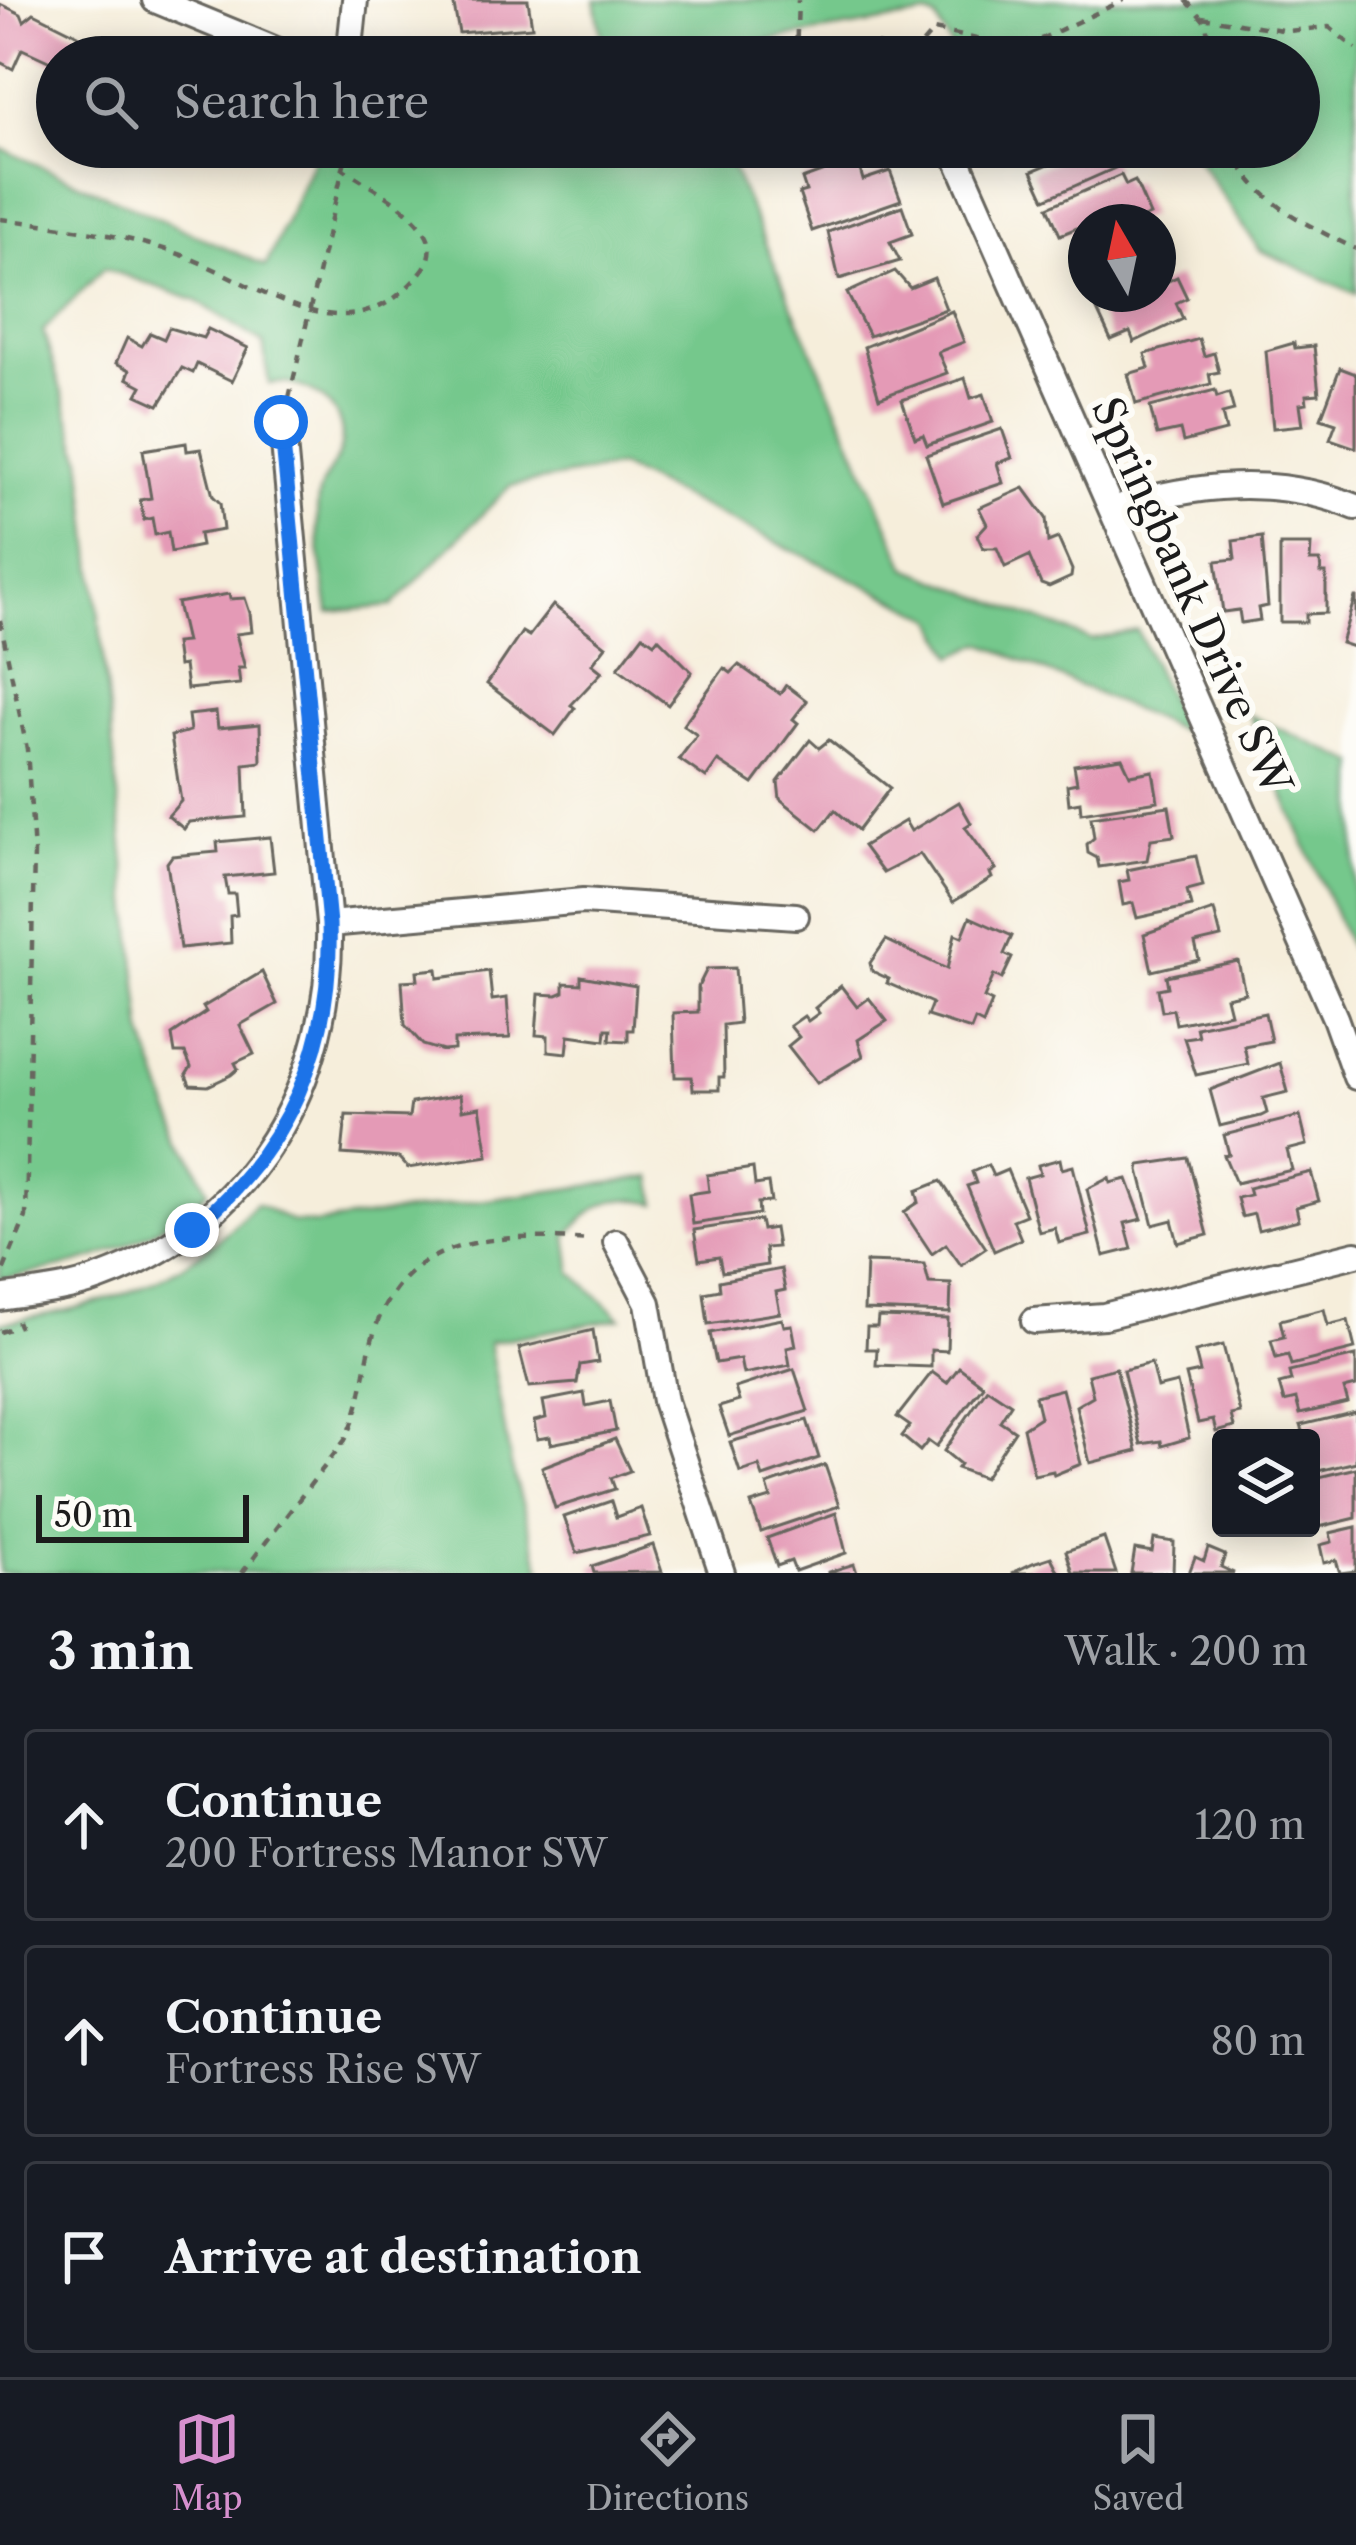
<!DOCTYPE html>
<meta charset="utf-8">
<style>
:root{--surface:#171b24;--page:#242831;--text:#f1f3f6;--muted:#9ea1a6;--line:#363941;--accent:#d690ce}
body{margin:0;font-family:"Libre Caslon Text",serif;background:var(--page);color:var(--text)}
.controls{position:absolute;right:36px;bottom:36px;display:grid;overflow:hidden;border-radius:12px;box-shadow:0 6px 30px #0003}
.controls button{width:108px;height:108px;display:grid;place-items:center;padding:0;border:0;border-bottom:3px solid var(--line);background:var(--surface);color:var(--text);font:60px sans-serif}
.compass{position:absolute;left:1068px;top:204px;width:108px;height:108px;border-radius:50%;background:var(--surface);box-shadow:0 6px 30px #0003;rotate:351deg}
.scale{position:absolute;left:36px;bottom:30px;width:213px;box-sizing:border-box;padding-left:12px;border:6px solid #1c1c1c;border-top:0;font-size:33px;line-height:42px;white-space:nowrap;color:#1c1c1c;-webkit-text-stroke:9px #fdfcf7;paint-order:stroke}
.stop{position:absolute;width:36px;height:36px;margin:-27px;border:9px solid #1a73e8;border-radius:50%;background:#fff}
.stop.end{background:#1a73e8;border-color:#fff;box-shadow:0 3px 12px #0008}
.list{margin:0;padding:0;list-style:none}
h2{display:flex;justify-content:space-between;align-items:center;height:156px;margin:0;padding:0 48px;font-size:51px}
h2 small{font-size:39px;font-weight:400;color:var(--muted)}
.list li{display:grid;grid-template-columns:78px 1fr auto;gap:36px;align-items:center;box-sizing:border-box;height:192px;margin:0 24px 24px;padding:0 24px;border:3px solid var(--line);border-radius:12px}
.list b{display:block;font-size:45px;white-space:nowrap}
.list p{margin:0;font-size:39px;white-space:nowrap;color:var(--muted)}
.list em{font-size:39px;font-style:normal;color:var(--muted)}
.icon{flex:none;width:66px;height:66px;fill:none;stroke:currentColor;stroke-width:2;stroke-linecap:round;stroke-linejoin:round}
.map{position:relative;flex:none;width:1356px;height:1573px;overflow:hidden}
.search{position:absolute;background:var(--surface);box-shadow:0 6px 30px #0003;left:36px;right:36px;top:36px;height:132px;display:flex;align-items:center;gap:30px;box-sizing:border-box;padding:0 42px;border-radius:66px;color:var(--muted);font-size:45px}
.sheet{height:804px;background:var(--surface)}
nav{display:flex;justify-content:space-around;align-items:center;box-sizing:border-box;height:168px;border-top:3px solid var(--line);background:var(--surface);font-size:33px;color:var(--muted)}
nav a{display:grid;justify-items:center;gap:6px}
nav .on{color:var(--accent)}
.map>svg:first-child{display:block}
</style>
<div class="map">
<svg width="1356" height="1573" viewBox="0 0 1356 1573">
<rect width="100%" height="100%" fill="#fdfcf7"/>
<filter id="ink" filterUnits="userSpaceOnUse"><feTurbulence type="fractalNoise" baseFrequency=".00833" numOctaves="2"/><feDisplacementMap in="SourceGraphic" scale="24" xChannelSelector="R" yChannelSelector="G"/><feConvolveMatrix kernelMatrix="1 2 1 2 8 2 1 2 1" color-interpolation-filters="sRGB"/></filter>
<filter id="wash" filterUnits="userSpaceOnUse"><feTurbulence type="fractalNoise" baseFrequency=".004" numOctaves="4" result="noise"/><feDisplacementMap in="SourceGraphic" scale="48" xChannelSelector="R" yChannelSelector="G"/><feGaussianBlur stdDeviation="2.7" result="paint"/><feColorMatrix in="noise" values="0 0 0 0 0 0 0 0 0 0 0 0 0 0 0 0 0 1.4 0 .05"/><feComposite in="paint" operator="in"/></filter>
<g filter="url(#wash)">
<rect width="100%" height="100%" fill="#f6eedb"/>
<!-- green -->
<g fill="#75c88c" stroke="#487254" stroke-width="3">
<polygon points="595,0 1356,0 1356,294 1260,250 1189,147 1299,147 1299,57 1127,57 1121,49 1064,57 957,57 936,19 927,15 707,50 605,57"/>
<path d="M319 147H723L907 568 1091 640 1137 630 1184 732 982 643 954 656 934 618 619 467 510 486 392 606 329 612C324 576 314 535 318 499 320 481 331 472 338 456 356 412 309 377 269 384L263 343 197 301 104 268 43 331 82 458 143 1032 170 1112 208 1191C139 1251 88 1264 0 1279V148L266 266Z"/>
<polygon points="1249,715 1356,763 1353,956"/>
<path d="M652 1177 657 1204C613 1192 596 1203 567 1236L572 1272 621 1318 489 1342 511 1465 542 1573H0V1323C108 1305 179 1287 256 1203L293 1222 315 1224Z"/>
</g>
<g id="blocks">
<!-- building -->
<g fill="#e49ab6">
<polygon points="453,0 528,0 532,27 459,33"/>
<polygon points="0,4 21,14 24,21 34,13 78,35 68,57 57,57 57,65 22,49 13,69 0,62"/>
<polygon points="98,39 119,46 119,57 90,57"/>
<polygon points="767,147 838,147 838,150 827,151 828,161 780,168 777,151 767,152"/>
<polygon points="1050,147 1106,147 1115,168 1045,199 1032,171 1056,161"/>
<polygon points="857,159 863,180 890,171 901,200 812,231 799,193 806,191 802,179"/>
<polygon points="1121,175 1126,185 1135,181 1150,215 1134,222 1086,222 1086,236 1082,226 1060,235 1048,207"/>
<polygon points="902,206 912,234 890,242 900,261 839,279 828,232"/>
<polygon points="895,271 910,288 934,278 946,309 869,336 847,293"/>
<polygon points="1177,277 1187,298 1176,303 1183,319 1134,342 1130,332 1111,340 1096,308 1128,294 1158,294 1158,286"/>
<polygon points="952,311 964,342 938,352 947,373 879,398 864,347"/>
<polygon points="169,328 203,338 208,329 248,348 232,381 197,364 193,373 182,368 159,405 137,395 142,386 127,378 130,370 116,363 127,338 142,346 150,333 164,339"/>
<polygon points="1199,339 1204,356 1214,353 1219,372 1209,374 1211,384 1136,404 1128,374 1149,368 1145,354"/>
<polygon points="1294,343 1295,348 1314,346 1319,394 1306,395 1307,403 1300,404 1303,425 1273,428 1266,351"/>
<polygon points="1340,368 1356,374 1356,448 1330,439 1336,423 1321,418"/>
<polygon points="965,378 971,398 984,394 993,422 927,445 923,435 915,438 902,400"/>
<polygon points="1215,390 1217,397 1229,393 1234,411 1222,414 1226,431 1183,442 1180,430 1157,435 1150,407"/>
<polygon points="1002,429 1012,458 997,463 1003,483 943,503 926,455"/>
<polygon points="186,443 187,451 201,449 213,496 220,503 223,530 199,534 201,546 171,552 168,532 155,535 152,518 144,520 140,500 151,498 143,450"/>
<polygon points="1024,488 1046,518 1048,542 1058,538 1072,570 1071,577 1049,587 1041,584 1029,556 1005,567 997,548 983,548 977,535 987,524 979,508"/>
<polygon points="1262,537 1268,606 1258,608 1260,620 1241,623 1239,610 1223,612 1216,561 1235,559 1233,541"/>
<polygon points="1280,545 1311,545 1310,561 1320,561 1321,573 1326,573 1326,613 1306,614 1306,622 1280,622"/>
<polygon points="229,594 230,599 245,598 250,613 252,632 236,634 245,668 238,668 240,684 187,689 184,665 178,666 175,643 186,642 177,603"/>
<polygon points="1355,597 1356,597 1356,648 1341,643"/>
<polygon points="553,605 606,646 592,664 602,672 571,705 575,708 555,735 487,684 522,632 529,636"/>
<polygon points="643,635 654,643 658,638 692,672 668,705 618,668"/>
<polygon points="739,665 780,694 786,685 807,701 793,719 798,723 753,784 718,761 706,778 679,759 697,735 683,725 724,668 731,673"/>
<polygon points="216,712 218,728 260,724 261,762 244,764 246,817 189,822 184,829 168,816 181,801 171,736 190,731 188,715"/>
<polygon points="810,740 819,748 829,740 890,788 858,830 835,810 819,830 780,799 778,782"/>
<polygon points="1122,758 1130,775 1153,771 1158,801 1081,813 1080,802 1069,804 1067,785 1077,783 1074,765"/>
<polygon points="959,802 971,823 965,827 996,869 990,873 992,878 953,902 920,854 883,873 863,846 905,821 911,831"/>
<polygon points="1169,806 1174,836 1151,839 1147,860 1099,867 1097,858 1088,853 1087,844 1094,838 1091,817"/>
<polygon points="270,837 274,872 225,877 228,894 235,894 237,915 230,916 231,943 180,948 167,863 172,856 218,852 217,842"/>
<polygon points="1196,856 1203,886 1187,890 1191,906 1137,918 1133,903 1123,905 1119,882 1129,880 1127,870"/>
<polygon points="1214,910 1221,937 1195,943 1199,960 1152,971 1144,934"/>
<polygon points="970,917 1012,936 1004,954 1012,958 1002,979 994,975 984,998 992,1002 983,1024 975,1020 971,1030 927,1016 932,1003 887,983 889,979 872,971 870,963 886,940 947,969 955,934 962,937"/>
<polygon points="1238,961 1245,993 1226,997 1230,1013 1176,1024 1173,1009 1162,1011 1158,989 1168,987 1166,976"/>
<polygon points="735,968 739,1023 723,1025 724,1077 719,1077 719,1090 693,1090 692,1077 675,1077 673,1013 698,1012 698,987 707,969"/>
<polygon points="437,969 438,978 489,971 492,1000 507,998 510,1038 454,1040 454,1050 443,1051 423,1045 405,1025 402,981 418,980 417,971"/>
<polygon points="262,972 277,1004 240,1025 254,1054 235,1063 238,1069 231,1075 208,1086 190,1085 186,1075 191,1067 185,1053 175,1053 172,1035 206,1012 203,1007"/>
<polygon points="581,976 636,986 633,1030 628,1030 628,1041 610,1040 611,1029 606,1029 605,1040 569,1035 567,1053 548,1051 548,1036 536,1035 539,994 557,995 564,992 564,983 581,984"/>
<polygon points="841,986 857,1007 869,998 887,1021 858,1040 863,1056 817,1083 788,1046 799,1037 790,1026 804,1016 808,1021 819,1013 815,1008"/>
<polygon points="1265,1013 1271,1041 1244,1046 1248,1064 1196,1075 1184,1038 1198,1036 1196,1027"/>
<polygon points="1280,1063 1288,1092 1263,1098 1267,1113 1261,1116 1220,1126 1210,1090"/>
<polygon points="460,1095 462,1110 480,1107 488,1156 408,1168 399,1158 342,1154 346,1115 409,1117 411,1103"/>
<polygon points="1300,1116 1307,1145 1287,1150 1292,1170 1236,1183 1224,1155 1229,1154 1224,1135"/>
<polygon points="1188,1158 1208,1235 1178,1243 1172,1220 1153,1225 1139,1170 1140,1165"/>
<polygon points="1060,1159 1062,1169 1073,1166 1090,1235 1059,1243 1055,1228 1039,1232 1025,1178 1040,1174 1038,1165"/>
<polygon points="988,1165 993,1176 1007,1170 1026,1215 1013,1220 1021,1239 994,1251 967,1186 976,1183 972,1172"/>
<polygon points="753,1168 755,1185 768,1183 771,1202 758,1203 759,1214 693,1224 689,1194 709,1191 707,1175"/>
<polygon points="1311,1172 1319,1201 1296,1207 1299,1220 1258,1230 1254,1214 1242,1217 1237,1198 1250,1195 1248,1188"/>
<polygon points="1109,1178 1110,1183 1127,1179 1142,1219 1125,1223 1132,1249 1104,1256 1087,1189"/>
<polygon points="941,1181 986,1248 961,1265 946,1244 932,1254 904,1212 919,1202 916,1191"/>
<polygon points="760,1220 762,1230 774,1228 777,1247 765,1248 767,1265 722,1272 719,1257 699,1260 694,1230"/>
<polygon points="866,1262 924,1264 929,1283 951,1284 950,1313 864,1310"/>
<polygon points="781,1269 785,1290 776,1292 780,1313 708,1324 704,1293 720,1290 719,1281"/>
<polygon points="1324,1309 1328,1325 1348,1320 1355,1349 1291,1365 1288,1355 1276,1358 1271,1340 1284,1337 1280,1320"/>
<polygon points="878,1317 948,1319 947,1351 931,1350 931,1367 876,1365 877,1349 866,1349 867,1327 877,1327"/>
<polygon points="782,1319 784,1326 792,1325 796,1346 787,1348 790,1365 743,1374 740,1359 716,1363 710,1333"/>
<polygon points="593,1330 598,1362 580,1365 577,1383 529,1387 519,1348"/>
<polygon points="1223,1345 1240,1413 1231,1415 1234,1427 1216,1432 1213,1420 1198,1423 1186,1375 1200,1372 1195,1352"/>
<polygon points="1356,1356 1356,1386 1344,1389 1348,1403 1300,1414 1296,1399 1284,1402 1279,1384 1291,1381 1289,1372"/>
<polygon points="1151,1363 1157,1388 1177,1383 1189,1438 1162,1446 1161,1441 1141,1444 1123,1370"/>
<polygon points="959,1367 983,1385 936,1447 928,1441 920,1451 902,1436 910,1426 897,1417 932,1372 947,1383"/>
<polygon points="1116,1368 1137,1451 1090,1463 1076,1406 1093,1396 1088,1375"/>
<polygon points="794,1369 808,1411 729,1436 719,1407 739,1401 735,1388"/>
<polygon points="987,1388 1011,1404 1000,1421 1015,1431 984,1478 957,1468 960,1464 944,1451"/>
<polygon points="1062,1389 1081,1464 1054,1475 1053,1471 1034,1475 1023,1428 1040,1417 1035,1396"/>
<polygon points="584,1393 586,1406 610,1401 616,1431 551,1444 550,1437 537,1439 534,1421 546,1418 543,1401"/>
<polygon points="1356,1412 1356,1462 1314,1472 1311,1438 1305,1438 1301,1425"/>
<polygon points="807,1420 819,1458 763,1477 759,1466 740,1472 730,1442"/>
<polygon points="615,1439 630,1471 611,1478 615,1489 555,1508 542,1467"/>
<polygon points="825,1465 839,1506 761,1532 751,1504 771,1498 767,1485"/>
<polygon points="1356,1468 1356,1518 1319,1527 1311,1509 1311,1479"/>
<polygon points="611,1501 616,1517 641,1508 650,1536 577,1553 564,1517"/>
<polygon points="836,1513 846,1553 795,1571 791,1561 777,1566 767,1538"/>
<polygon points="1356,1527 1356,1571 1340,1573 1336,1560 1324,1563 1320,1545 1332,1542 1330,1533"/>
<polygon points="1104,1538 1116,1573 1073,1573 1066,1551"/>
<polygon points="1154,1539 1174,1542 1173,1573 1131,1573 1135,1549 1152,1552"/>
<polygon points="653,1545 662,1572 594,1573 592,1566"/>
<polygon points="1208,1548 1225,1555 1221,1567 1234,1573 1189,1573 1195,1557 1204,1561"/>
<polygon points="1051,1557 1059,1573 1012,1573 1033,1563"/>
<polygon points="854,1564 857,1573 828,1573 828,1572"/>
</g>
</g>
</g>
<g filter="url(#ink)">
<use href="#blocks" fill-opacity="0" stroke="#68665f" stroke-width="3"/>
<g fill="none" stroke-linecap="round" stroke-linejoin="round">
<defs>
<g id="minor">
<polyline points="155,0 293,57"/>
<polyline points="349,57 355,0"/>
<polyline points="862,57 875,57"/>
<polyline points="952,147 1335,1018 1356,1077"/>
<path d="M1112 509C1193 484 1274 474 1356 507"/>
<polyline points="329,924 583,901 796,916"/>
<polyline points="616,1242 648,1303 665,1401 722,1573"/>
<path d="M0 1298C33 1293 68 1290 100 1278 253 1223 333 1082 329 924L282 422"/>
<polyline points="1034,1321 1104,1316 1356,1254"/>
</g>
</defs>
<!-- minor casing -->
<use href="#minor" stroke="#68665f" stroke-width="30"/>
<!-- path -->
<g stroke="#68665f" stroke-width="4.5" stroke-dasharray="9 9" stroke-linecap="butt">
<polyline points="1186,0 1206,23 1211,57"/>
<polyline points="1202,17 1288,31 1329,27 1356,49"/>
<polyline points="796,57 798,0"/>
<polyline points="911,57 934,30 1010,46 1041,39 1124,0"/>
<path d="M1232 147C1253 201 1307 225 1356 249"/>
<path d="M0 219C60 226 122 234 179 254 262 284 350 367 424 268 454 227 371 188 342 168"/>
<polyline points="289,398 348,147"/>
<polyline points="0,620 27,749 34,853 26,1217 3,1271"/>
<polyline points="0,1332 19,1326 17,1321"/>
<path d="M242 1573 345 1440C363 1406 363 1369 374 1333 404 1232 502 1234 590 1240"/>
</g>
<!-- minor -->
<use href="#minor" stroke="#fff" stroke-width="24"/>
</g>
</g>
<g fill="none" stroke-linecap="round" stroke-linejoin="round" filter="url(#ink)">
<!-- route -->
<path stroke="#1a73e8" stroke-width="15" d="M192 1230C288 1149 333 1049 329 924L281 422"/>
</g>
<g text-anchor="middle" stroke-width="12" stroke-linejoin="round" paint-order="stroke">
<!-- street labels -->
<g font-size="42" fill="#1c1c1c" stroke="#fdfcf7">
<text transform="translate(1192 596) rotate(66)" y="15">Springbank Drive SW</text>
</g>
</g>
</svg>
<div class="controls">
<button><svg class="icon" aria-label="layers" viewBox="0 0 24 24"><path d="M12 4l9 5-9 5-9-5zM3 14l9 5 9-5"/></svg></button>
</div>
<svg class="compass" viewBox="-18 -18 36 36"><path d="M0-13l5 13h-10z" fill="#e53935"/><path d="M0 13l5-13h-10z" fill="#9ea1a6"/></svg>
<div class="scale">50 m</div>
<div class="stop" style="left:281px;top:422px"></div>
<div class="stop end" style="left:192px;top:1230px"></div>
<div class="search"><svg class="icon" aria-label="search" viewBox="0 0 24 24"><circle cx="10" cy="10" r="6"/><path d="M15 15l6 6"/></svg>Search here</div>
</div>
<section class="sheet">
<h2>3 min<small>Walk · 200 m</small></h2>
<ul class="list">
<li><svg class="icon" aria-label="ahead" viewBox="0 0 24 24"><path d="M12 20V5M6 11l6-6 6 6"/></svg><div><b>Continue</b><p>200 Fortress Manor SW</p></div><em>120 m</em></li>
<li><svg class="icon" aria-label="ahead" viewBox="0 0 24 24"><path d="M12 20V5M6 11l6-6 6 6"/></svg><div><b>Continue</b><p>Fortress Rise SW</p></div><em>80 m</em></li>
<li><svg class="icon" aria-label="arrive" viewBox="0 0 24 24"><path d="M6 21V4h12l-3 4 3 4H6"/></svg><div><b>Arrive at destination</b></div></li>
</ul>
</section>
<nav>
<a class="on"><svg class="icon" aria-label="map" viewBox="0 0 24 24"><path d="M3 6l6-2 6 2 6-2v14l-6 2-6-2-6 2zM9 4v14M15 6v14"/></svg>Map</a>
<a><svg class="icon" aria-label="directions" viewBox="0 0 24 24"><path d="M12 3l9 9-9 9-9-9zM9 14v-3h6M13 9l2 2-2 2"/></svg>Directions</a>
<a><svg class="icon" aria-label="saved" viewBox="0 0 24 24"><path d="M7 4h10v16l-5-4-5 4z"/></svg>Saved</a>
</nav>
